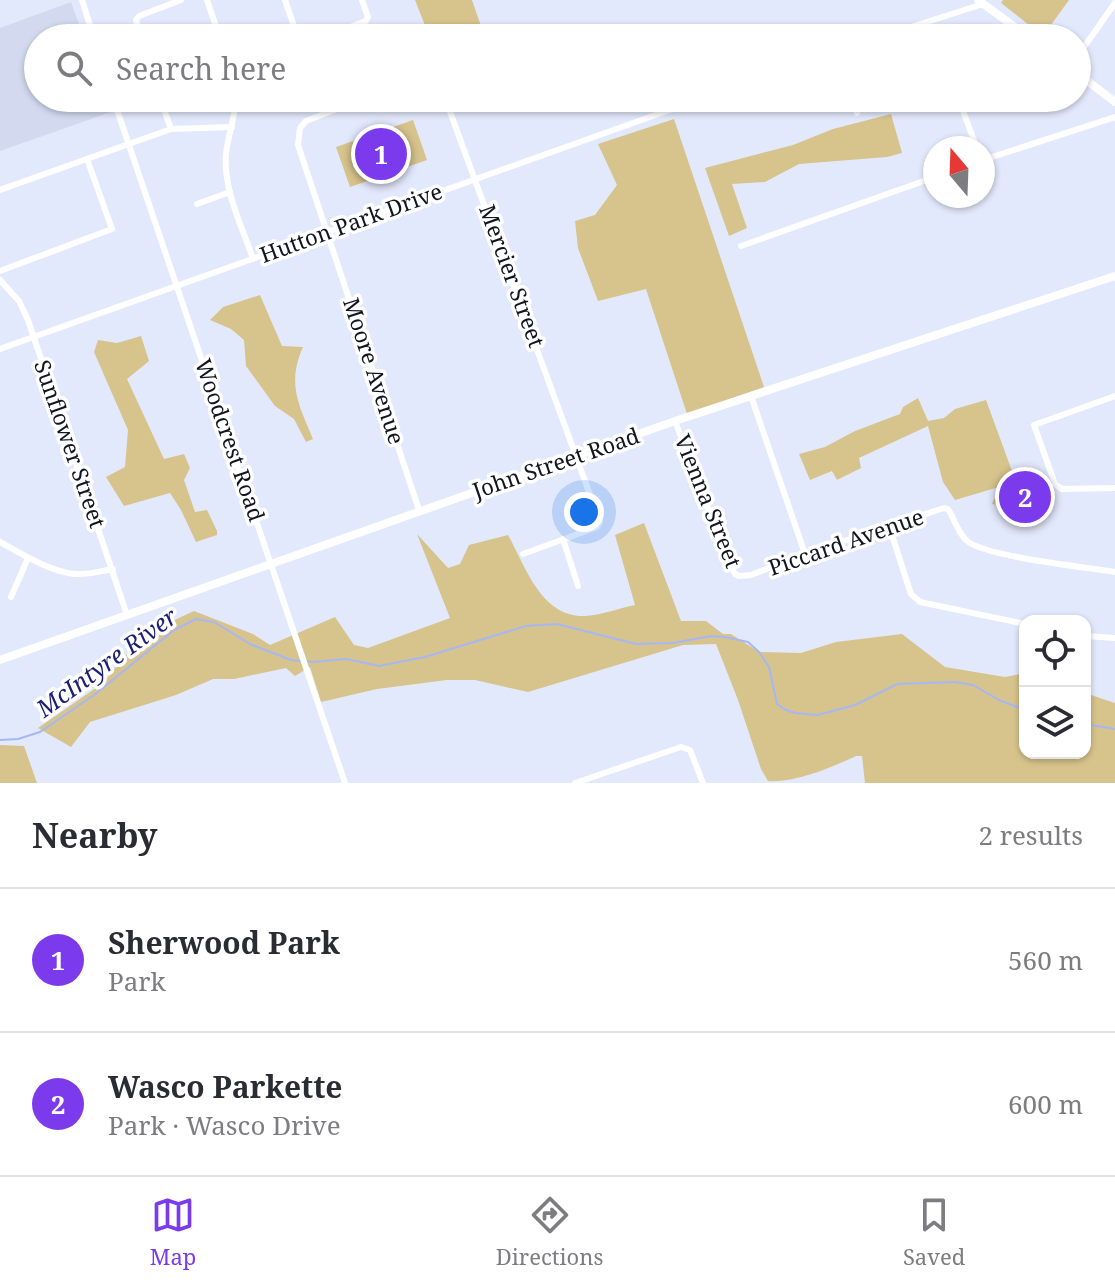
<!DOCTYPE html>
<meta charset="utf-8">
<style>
:root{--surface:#fff;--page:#f2f2f3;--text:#2b2b33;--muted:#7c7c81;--line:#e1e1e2;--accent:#7c3aed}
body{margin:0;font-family:"Noto Serif",serif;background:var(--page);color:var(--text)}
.controls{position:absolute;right:24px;bottom:24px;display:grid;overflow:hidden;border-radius:16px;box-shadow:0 2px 6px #0004}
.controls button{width:72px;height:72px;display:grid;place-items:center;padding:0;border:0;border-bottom:2px solid var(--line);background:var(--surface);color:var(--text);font:40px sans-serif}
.compass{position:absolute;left:923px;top:136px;width:72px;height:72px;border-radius:50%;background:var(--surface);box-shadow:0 2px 6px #0004;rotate:341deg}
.you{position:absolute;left:584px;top:512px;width:28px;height:28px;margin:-20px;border:6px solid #fff;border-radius:50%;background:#1a73e8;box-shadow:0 0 0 12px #1a73e833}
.badge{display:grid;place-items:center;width:52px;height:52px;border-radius:50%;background:var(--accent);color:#fff;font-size:26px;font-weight:700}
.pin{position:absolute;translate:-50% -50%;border:4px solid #fff;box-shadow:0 2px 8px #0006}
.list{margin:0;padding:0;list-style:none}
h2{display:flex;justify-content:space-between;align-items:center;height:104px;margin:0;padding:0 32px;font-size:34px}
h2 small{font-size:26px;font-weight:400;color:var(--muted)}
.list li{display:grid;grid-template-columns:52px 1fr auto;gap:24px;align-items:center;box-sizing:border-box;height:144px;padding:0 32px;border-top:2px solid var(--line)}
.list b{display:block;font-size:30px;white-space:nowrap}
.list p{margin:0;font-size:26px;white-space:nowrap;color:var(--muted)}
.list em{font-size:26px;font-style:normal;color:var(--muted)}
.icon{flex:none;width:44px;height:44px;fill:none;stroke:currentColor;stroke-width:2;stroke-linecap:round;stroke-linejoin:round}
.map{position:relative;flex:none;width:1115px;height:783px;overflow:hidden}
.search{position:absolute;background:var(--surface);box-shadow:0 2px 6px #0004;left:24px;right:24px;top:24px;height:88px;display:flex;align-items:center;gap:20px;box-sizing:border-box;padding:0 28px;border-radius:44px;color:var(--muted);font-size:30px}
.sheet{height:392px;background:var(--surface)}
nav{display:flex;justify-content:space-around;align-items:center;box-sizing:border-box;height:112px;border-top:2px solid var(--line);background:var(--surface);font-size:22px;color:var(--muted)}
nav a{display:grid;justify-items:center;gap:4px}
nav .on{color:var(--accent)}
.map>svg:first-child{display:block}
</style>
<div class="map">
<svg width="1115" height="783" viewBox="0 0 1115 783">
<rect width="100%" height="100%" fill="#e3e9fc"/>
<!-- built -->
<polygon fill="#d3daf0" points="71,2 84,38 38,38 38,98 106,98 111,112 0,151 0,28"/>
<!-- green -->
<g fill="#d7c38c">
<polygon points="415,0 472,0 485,38 430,38"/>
<polygon points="1003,0 1069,0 1043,36 1001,3"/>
<polygon points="891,114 902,153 887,157 799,164 765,182 732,184 747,228 729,236 705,168 793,145 833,129"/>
<polygon points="674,119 764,387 687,414 646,289 598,301 578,248 575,221 595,215 617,185 598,144"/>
<polygon points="413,120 427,160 350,187 336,147"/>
<path d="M260 295 282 346 303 347C287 383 298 404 313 439L306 442 294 419 275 406 246 366 244 340 231 329 210 320 223 307Z"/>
<polygon points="141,336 149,361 127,379 164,459 184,454 190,468 184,480 195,512 207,510 217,531 217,535 196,542 181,510 170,493 124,506 106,477 125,467 128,430 94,352 98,340 117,343"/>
<polygon points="918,398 928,421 944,418 955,409 986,400 1016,482 955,500 943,482 928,426 859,458 861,468 837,480 832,471 810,480 799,454 825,447 855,431 900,414 903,407"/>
<polygon points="1046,480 1055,495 1048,514 992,504 997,494"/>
<path d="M644 523 681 621H706L723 634H731L759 652 801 653 836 642 902 634 945 667 1005 677 1025 673V753H1085V693L1115 703V783H865L862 756H856C832 767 796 783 768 781L761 769 738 700 716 644 683 645 528 692 475 680H447L377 689 321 702 310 667 295 676 286 668 234 679H213L176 695 90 722 71 747 38 728 103 683 142 635 194 611 253 634 270 645 335 617 354 645 368 648 450 618 417 534 448 568 460 564 469 545 508 535C526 567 541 618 586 616 602 615 620 608 635 605L615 535Z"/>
<polygon points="0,745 24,746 37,783 0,783"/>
</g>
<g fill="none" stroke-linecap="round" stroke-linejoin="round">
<!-- stream -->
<g stroke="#a6b7f6" stroke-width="2">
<polyline points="1085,724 1115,729"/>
<polyline points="0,740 18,739 40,732 94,695 174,630 196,619 214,622 250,644 291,660 313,662 346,659 379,666 425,657 526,626 557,624 636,644 673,643 711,636 725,637 748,642 759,652 769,667 777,704 784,709 795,713 818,715 855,705 897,684 955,682 973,685 999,700 1025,710"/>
</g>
<!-- street -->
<g stroke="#fff" stroke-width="6">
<polyline points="82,0 94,38"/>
<polyline points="207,0 220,38"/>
<polyline points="285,0 298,38"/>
<polyline points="140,38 136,20 139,16 181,0"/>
<polyline points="321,38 366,21 368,17 362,0"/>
<polyline points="877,38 983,4"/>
<polyline points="1077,57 1115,3"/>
<polyline points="113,98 345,783"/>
<polyline points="160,98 171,129"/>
<path d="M236 98C235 118 228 135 226 154 223 190 242 226 253 259"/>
<polyline points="365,98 306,121 300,128 298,145 419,510"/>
<polyline points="445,98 600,522 597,527 523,554"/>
<polyline points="852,98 857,113"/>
<polyline points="925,98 929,102 941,98"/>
<polyline points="958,98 977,148"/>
<polyline points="983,160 1115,117"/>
<polyline points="0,190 171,129 232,127"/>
<polyline points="197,204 230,192"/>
<polyline points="741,246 935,177"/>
<polyline points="0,271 112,229 87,159"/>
<polyline points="0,280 19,301 28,320 127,615"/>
<polyline points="0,349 703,98"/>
<polyline points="751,396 805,554"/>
<polyline points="1115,396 1034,425 1055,484 1062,489 1115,488"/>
<path d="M675 421 730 565 735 574 739 576 751 575 805 554 944 508 948 509C955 520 957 532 967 541 987 557 1085 567 1115 572"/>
<polyline points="889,526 911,594 920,602 1025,624"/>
<polyline points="563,539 578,586"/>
<path d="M0 542C20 553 52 573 75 574 88 575 101 571 113 569"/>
<polyline points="11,597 28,558"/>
<polyline points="1085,636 1115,638"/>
<polyline points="575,783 681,747 690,750 703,783"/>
</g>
<!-- secondary -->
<g stroke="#fff" stroke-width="8">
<polyline points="978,0 1030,38"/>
<polyline points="1077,73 1115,102"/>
<polyline points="0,660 675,421 1115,276"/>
</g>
</g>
<g text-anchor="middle" stroke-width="7" stroke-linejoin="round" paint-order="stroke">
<!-- street labels -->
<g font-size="22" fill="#12141f" stroke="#fff">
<text transform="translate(351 223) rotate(-20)" y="8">Hutton Park Drive</text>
<text transform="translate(512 276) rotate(70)" y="8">Mercier Street</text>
<text transform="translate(374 371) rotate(72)" y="8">Moore Avenue</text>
<text transform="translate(230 440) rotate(71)" y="8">Woodcrest Road</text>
<text transform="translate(70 444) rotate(71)" y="8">Sunflower Street</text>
<text transform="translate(556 463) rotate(-19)" y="8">John Street Road</text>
<text transform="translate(708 501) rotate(68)" y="8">Vienna Street</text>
<text transform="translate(846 542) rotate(-19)" y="8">Piccard Avenue</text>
</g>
<!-- water labels -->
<g font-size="24" font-style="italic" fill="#1d1f76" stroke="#fff">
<text transform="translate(107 663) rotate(-36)" y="8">McIntyre River</text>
</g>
</g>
</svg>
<div class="controls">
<button><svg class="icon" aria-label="locate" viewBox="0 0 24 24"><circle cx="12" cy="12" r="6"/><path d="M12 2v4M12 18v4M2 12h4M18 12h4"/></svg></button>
<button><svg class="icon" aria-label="layers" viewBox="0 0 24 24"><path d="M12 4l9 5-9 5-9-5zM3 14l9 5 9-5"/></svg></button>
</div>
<svg class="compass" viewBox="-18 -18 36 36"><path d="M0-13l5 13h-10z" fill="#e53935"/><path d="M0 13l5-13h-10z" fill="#7c7c81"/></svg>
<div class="you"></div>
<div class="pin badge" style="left:381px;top:154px">1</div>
<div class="pin badge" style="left:1025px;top:497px">2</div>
<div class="search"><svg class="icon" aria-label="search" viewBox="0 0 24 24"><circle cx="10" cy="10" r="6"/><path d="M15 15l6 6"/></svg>Search here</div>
</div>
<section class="sheet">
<h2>Nearby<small>2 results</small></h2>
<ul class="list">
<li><span class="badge">1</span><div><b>Sherwood Park</b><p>Park</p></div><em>560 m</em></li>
<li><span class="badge">2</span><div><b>Wasco Parkette</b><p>Park · Wasco Drive</p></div><em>600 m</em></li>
</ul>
</section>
<nav>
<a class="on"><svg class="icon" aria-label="map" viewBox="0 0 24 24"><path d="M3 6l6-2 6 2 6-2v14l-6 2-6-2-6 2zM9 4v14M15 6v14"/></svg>Map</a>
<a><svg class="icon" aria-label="directions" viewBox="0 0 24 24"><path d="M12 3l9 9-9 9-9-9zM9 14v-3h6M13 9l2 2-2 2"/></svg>Directions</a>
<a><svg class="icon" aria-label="saved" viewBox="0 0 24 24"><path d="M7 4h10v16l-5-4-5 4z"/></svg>Saved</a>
</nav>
